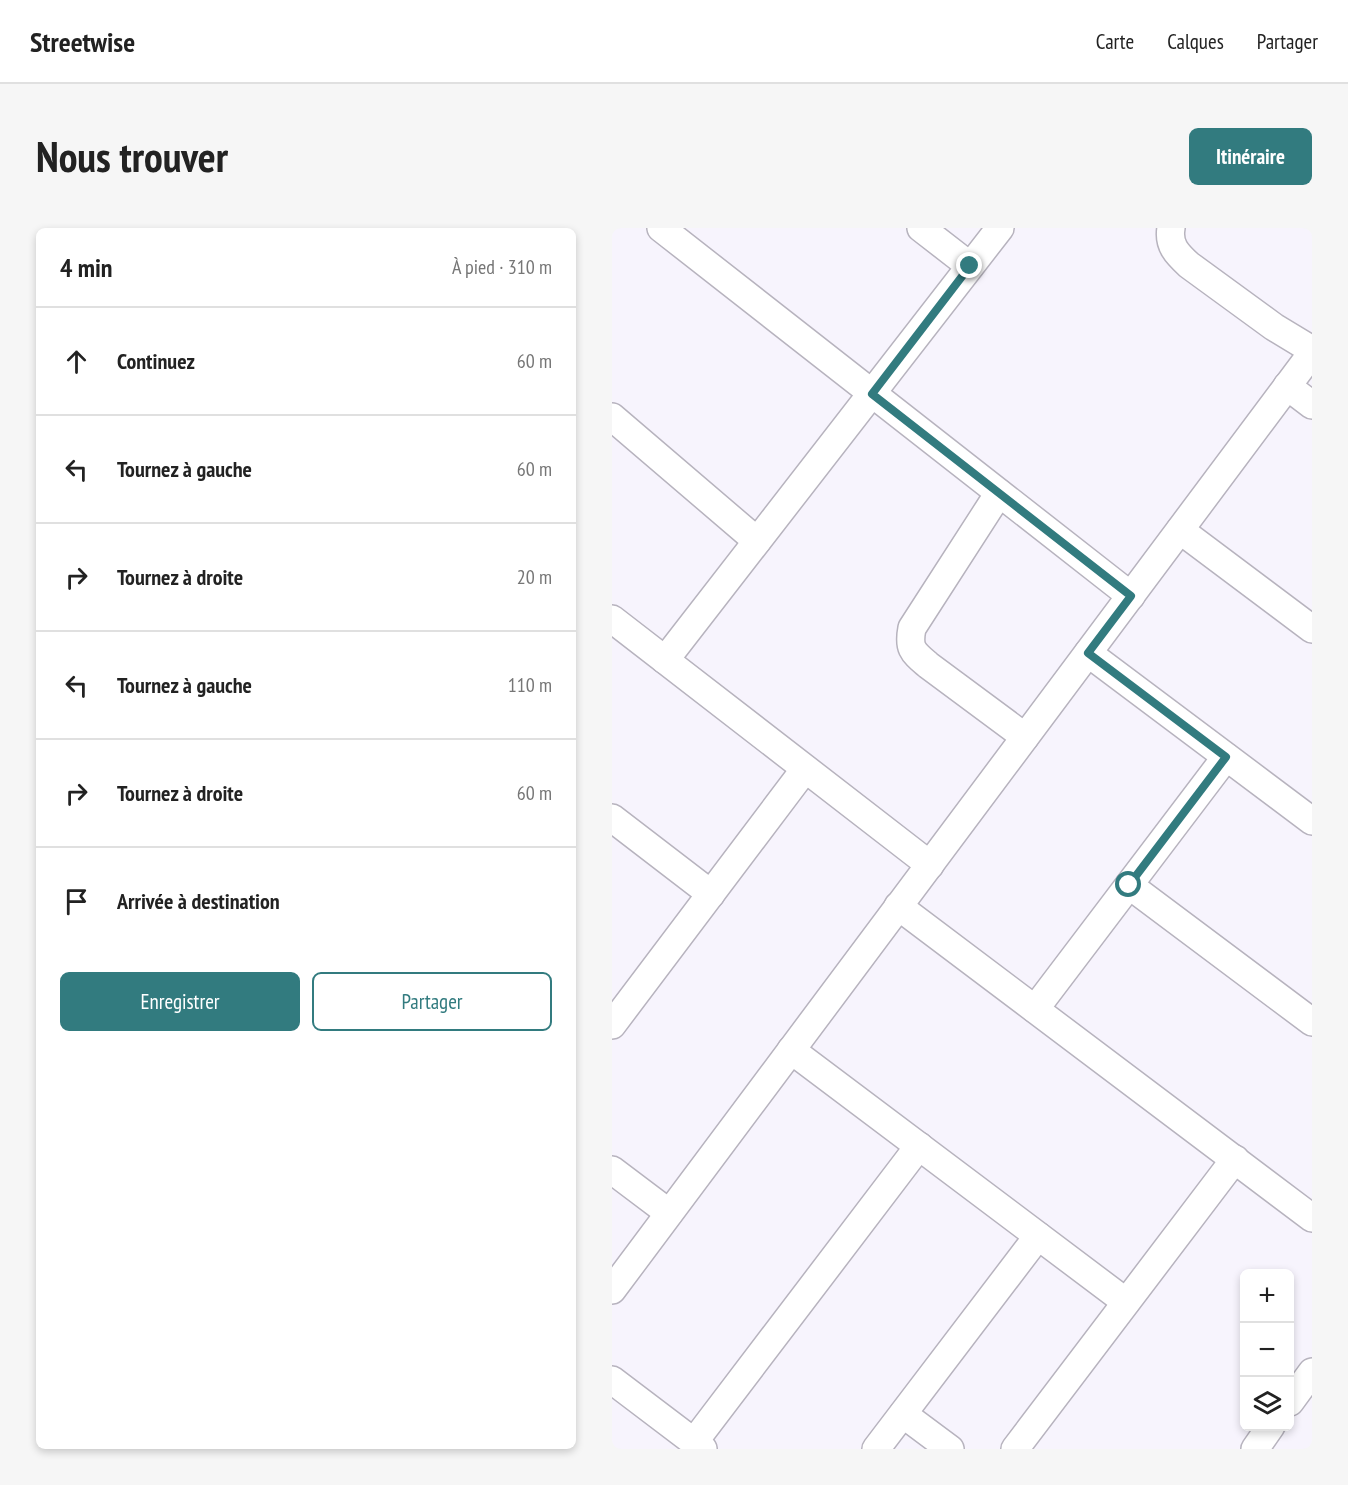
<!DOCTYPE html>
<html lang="fr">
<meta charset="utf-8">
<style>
:root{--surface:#fff;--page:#f6f6f6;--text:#222;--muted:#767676;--line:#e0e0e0;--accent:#327b7f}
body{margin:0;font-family:"PT Sans Narrow",sans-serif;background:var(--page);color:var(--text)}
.controls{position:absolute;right:18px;bottom:18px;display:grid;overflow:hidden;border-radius:9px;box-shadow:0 3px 9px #0003}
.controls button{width:54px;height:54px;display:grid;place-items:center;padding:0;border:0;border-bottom:2px solid var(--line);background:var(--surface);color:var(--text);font:30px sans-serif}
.stop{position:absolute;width:18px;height:18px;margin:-14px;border:4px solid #327b7f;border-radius:50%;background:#fff}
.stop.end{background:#327b7f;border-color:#fff;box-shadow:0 2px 6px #0008}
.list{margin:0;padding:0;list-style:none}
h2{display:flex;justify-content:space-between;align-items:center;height:78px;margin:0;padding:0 24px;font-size:26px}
h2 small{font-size:20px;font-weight:400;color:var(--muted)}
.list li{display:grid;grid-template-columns:39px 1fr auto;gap:18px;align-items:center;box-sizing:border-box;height:108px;padding:0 24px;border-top:2px solid var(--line)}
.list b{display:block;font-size:22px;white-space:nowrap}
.list em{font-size:20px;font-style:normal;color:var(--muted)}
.actions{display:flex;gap:12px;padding:18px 24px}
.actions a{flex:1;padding:14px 0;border:2px solid var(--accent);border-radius:9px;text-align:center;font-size:21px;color:var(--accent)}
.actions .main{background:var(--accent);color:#fff}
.icon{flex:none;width:33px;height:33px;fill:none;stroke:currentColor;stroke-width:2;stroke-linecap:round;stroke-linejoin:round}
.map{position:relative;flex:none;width:700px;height:1221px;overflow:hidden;border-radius:9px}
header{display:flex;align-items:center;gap:36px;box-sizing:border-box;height:84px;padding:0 30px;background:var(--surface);border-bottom:2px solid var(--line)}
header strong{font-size:28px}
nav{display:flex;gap:33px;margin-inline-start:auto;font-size:21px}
.intro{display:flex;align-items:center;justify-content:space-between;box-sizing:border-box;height:144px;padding:0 36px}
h1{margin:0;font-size:42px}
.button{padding:15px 27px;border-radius:9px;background:var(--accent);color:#fff;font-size:21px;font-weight:700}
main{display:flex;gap:36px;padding:0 36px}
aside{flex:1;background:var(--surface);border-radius:9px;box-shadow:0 3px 9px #0003}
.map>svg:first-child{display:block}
</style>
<header>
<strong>Streetwise</strong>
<nav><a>Carte</a><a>Calques</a><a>Partager</a></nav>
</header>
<div class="intro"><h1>Nous trouver</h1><a class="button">Itinéraire</a></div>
<main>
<aside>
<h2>4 min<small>À pied · 310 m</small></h2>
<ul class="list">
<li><svg class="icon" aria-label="ahead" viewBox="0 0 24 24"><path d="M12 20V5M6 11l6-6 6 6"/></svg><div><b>Continuez</b></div><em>60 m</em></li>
<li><svg class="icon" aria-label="left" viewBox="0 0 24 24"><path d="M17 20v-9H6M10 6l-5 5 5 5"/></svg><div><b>Tournez à gauche</b></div><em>60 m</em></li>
<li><svg class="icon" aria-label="right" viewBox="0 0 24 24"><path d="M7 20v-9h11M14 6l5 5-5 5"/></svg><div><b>Tournez à droite</b></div><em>20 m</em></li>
<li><svg class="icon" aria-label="left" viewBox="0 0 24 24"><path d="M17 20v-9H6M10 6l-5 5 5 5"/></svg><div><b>Tournez à gauche</b></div><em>110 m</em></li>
<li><svg class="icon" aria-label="right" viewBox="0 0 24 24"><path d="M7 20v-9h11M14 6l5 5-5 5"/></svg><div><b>Tournez à droite</b></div><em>60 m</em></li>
<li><svg class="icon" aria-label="arrive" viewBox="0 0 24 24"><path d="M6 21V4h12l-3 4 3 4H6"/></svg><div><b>Arrivée à destination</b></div></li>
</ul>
<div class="actions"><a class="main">Enregistrer</a><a>Partager</a></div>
</aside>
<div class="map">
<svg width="700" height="1221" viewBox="0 0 700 1221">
<rect width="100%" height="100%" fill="#f7f4fd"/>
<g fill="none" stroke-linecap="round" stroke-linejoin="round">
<defs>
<g id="minor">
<polyline points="49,0 519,368"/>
<polyline points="309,0 358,38"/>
<path d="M559 0C556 17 565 26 577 37L662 99 700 122"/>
<polyline points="675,158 700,177"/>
<polyline points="0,189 145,313"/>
<path d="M387 265 300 400C296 421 301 424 316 437L413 509"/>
<polyline points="568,302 700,401"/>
<polyline points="0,391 318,637"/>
<polyline points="476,425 700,593"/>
<polyline points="53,432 388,0"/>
<polyline points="0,590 99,666"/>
<polyline points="517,657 700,794"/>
<polyline points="286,678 700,990"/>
<polyline points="423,781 614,529"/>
<polyline points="0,797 193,541"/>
<polyline points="179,822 514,1074"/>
<polyline points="0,942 57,985"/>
<polyline points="0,1062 700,125"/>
<polyline points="0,1152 91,1221"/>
<polyline points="678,1174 700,1144"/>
<polyline points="291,1186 338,1221"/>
<polyline points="82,1214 307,918"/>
<polyline points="264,1221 426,1008"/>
<polyline points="403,1221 623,931"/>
<polyline points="643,1221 659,1198"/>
</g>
</defs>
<!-- minor casing -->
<use href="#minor" stroke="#b7b3be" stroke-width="30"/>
<!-- minor -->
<use href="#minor" stroke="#fff" stroke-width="27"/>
</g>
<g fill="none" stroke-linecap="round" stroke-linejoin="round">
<!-- route -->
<polyline stroke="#327b7f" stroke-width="8" points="358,38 260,166 519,368 476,425 614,529 517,657"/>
</g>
</svg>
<div class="controls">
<button>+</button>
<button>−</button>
<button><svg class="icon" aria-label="layers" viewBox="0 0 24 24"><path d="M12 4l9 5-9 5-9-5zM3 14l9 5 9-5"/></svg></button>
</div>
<div class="stop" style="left:517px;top:657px"></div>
<div class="stop end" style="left:358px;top:38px"></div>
</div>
</main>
